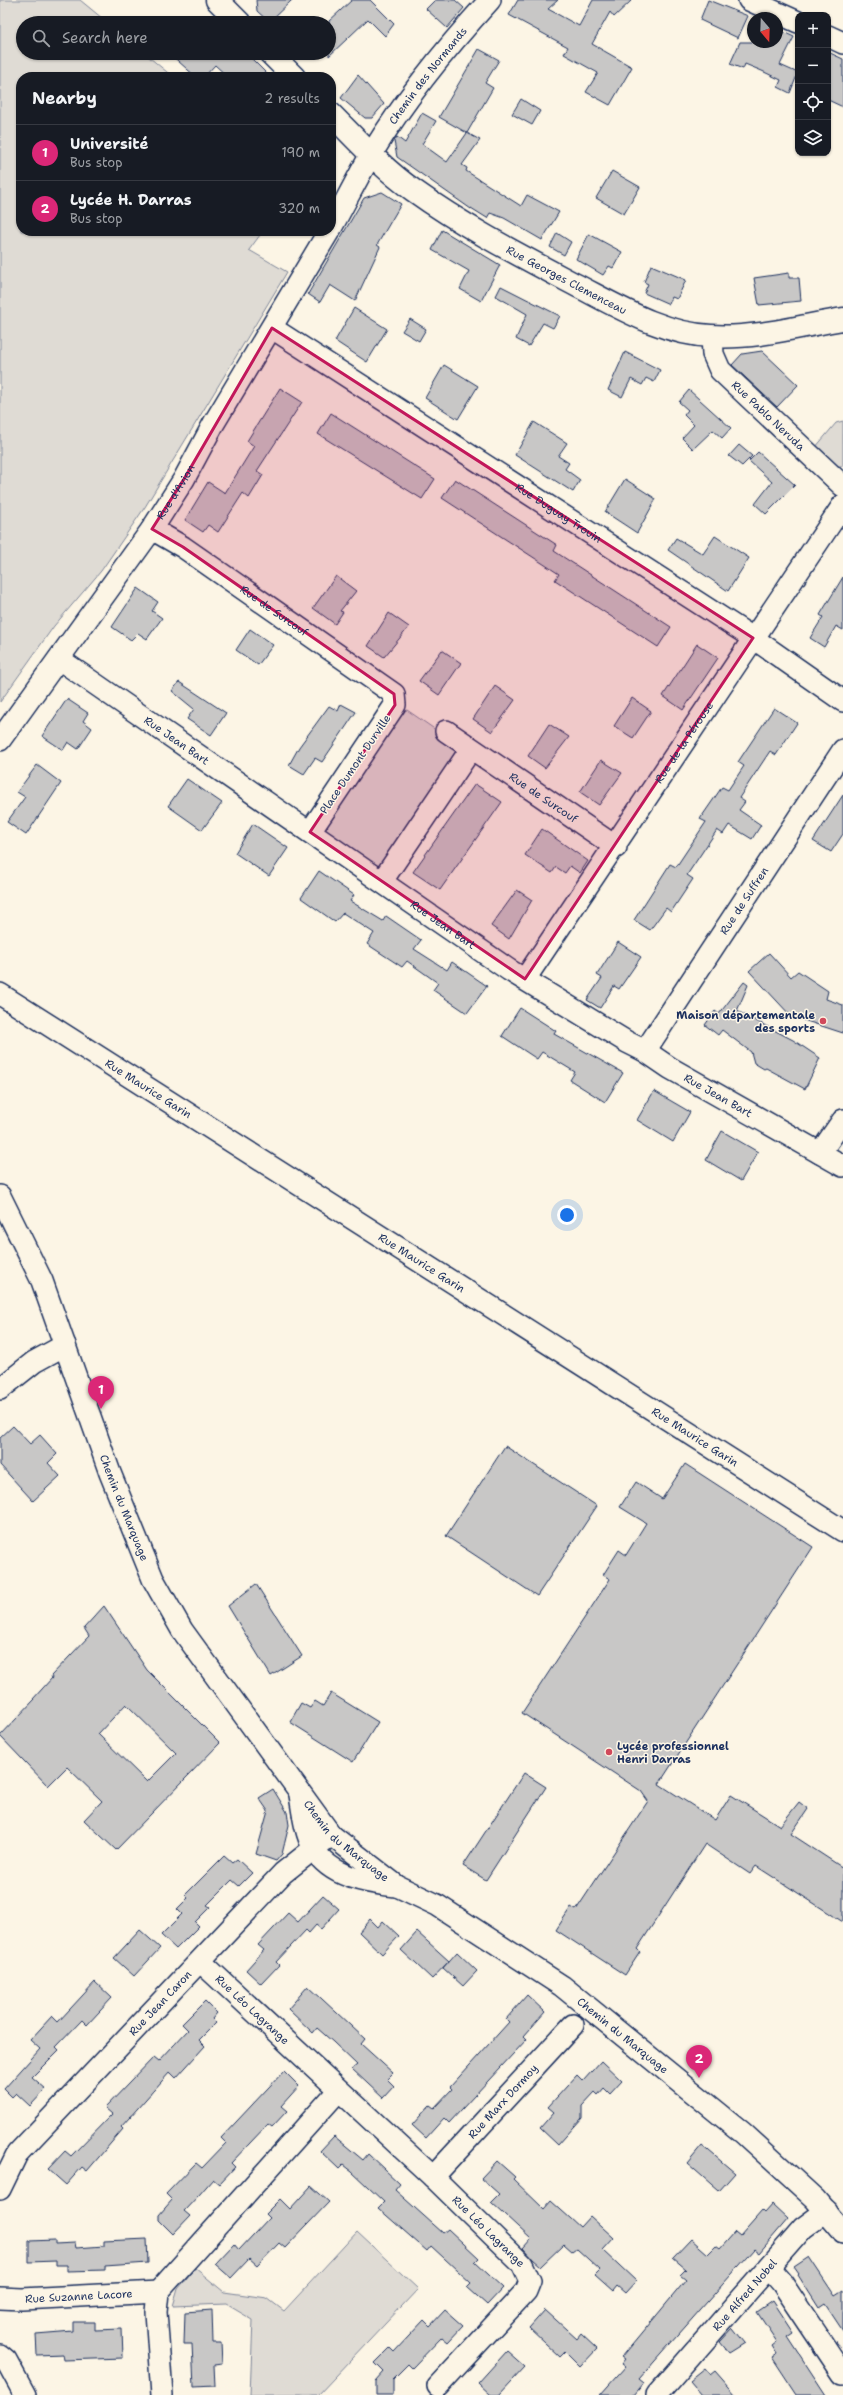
<!DOCTYPE html>
<meta charset="utf-8">
<style>
:root{--surface:#171b24;--page:#20242c;--text:#f1f3f6;--muted:#9ea1a6;--line:#363941;--accent:#db2777}
body{margin:0;font-family:"Shantell Sans",sans-serif;background:var(--page);color:var(--text)}
.controls{position:absolute;right:12px;top:12px;display:grid;overflow:hidden;border-radius:8px;box-shadow:0 1px 3px #0004}
.controls button{width:36px;height:36px;display:grid;place-items:center;padding:0;border:0;border-bottom:1px solid var(--line);background:var(--surface);color:var(--text);font:20px sans-serif}
.compass{position:absolute;left:747px;top:12px;width:36px;height:36px;border-radius:50%;background:var(--surface);box-shadow:0 1px 3px #0004;rotate:161deg}
.you{position:absolute;left:567px;top:1215px;width:14px;height:14px;margin:-10px;border:3px solid #fff;border-radius:50%;background:#1a73e8;box-shadow:0 0 0 6px #1a73e833}
.badge{display:grid;place-items:center;width:26px;height:26px;border-radius:50%;background:var(--accent);color:#fff;font-size:13px;font-weight:700}
.pin{position:absolute;translate:-50% -33px;filter:drop-shadow(0 1px 2px #0008)}
.pin::after{content:'';position:absolute;top:21px;width:14px;height:12px;background:inherit;clip-path:polygon(0 0,100% 0,50% 100%)}
.list{margin:0;padding:0;list-style:none}
h2{display:flex;justify-content:space-between;align-items:center;height:52px;margin:0;padding:0 16px;font-size:17px}
h2 small{font-size:13px;font-weight:400;color:var(--muted)}
.list li{display:grid;grid-template-columns:26px 1fr auto;gap:12px;align-items:center;box-sizing:border-box;height:56px;padding:0 16px;border-top:1px solid var(--line)}
.list b{display:block;font-size:15px;white-space:nowrap}
.list p{margin:0;font-size:13px;white-space:nowrap;color:var(--muted)}
.list em{font-size:13px;font-style:normal;color:var(--muted)}
.icon{flex:none;width:22px;height:22px;fill:none;stroke:currentColor;stroke-width:2;stroke-linecap:round;stroke-linejoin:round}
.map{position:relative;flex:none;width:843px;height:2395px;overflow:hidden}
.search{position:absolute;background:var(--surface);box-shadow:0 1px 3px #0004;left:16px;top:16px;width:320px;height:44px;display:flex;align-items:center;gap:10px;box-sizing:border-box;padding:0 14px;border-radius:22px;color:var(--muted);font-size:15px}
.panel{position:absolute;background:var(--surface);box-shadow:0 1px 3px #0004;left:16px;top:72px;width:320px;height:164px;border-radius:16px}
.map>svg:first-child{display:block}
</style>
<div class="map">
<svg width="843" height="2395" viewBox="0 0 843 2395">
<rect width="100%" height="100%" fill="#fcf5e5"/>
<filter id="ink" filterUnits="userSpaceOnUse"><feTurbulence type="fractalNoise" baseFrequency=".025" numOctaves="2"/><feDisplacementMap in="SourceGraphic" scale="8" xChannelSelector="R" yChannelSelector="G"/><feConvolveMatrix kernelMatrix="1 2 1 2 8 2 1 2 1" color-interpolation-filters="sRGB"/></filter>
<g filter="url(#ink)">
<!-- green -->
<g fill="#dfdbd4" stroke="#7d8599">
<polygon points="0,0 80,0 108,23 23,23 23,53 144,53 173,77 21,77 21,231 263,231 249,250 287,272 145,507 101,571 54,626 0,702"/>
<polygon points="843,421 843,466 837,466 815,448 836,423"/>
<polygon points="407,710 459,746 461,757 386,866 374,867 325,833 323,824 397,714"/>
<polygon points="357,2232 418,2289 318,2395 250,2395 253,2320 226,2304 173,2306 178,2289 195,2268 224,2292 267,2298 284,2311"/>
</g>
<!-- building -->
<g fill="#c8c7c6" stroke="#1b2f5e" fill-rule="evenodd">
<polygon points="256,0 292,0 269,22 257,11"/>
<polygon points="352,0 370,0 394,24 385,36 368,19 329,56 329,21"/>
<polygon points="435,0 455,0 464,8 447,28 426,9"/>
<polygon points="518,0 558,0 548,9 579,26 593,0 632,0 614,17 610,12 592,44 632,67 610,105 586,92 598,73 564,54 568,47 509,15"/>
<polygon points="708,0 748,16 738,38 700,20"/>
<polygon points="777,29 794,37 780,65 798,73 790,93 778,87 781,80 762,71 745,64 743,69 730,64 740,42 777,42"/>
<polygon points="479,49 499,60 485,83 493,88 467,133 439,117"/>
<polygon points="828,52 843,59 843,107 828,100"/>
<polygon points="169,53 246,53 270,77 228,77 215,65 204,77 196,77"/>
<polygon points="358,75 384,104 372,118 365,118 341,98"/>
<polygon points="521,99 540,111 532,125 512,114"/>
<polygon points="422,113 436,121 422,144 447,162 467,133 480,140 462,165 467,168 466,171 521,206 527,195 559,212 542,240 504,218 490,213 487,218 471,208 471,209 397,157 394,141 397,137 405,143"/>
<polygon points="612,171 640,187 624,214 596,198"/>
<polygon points="382,192 401,204 377,245 380,247 355,301 330,285 320,302 308,294 364,198"/>
<polygon points="442,230 500,265 481,301 460,289 469,271 432,250"/>
<polygon points="557,233 571,242 564,255 550,247"/>
<polygon points="589,234 622,252 613,268 609,266 603,275 576,259"/>
<polygon points="651,265 686,280 677,299 672,297 669,304 644,293 648,284 644,282"/>
<polygon points="789,273 789,278 799,278 801,301 759,305 754,278"/>
<polygon points="501,286 560,316 553,328 543,323 529,346 516,339 527,314 496,296"/>
<polygon points="354,308 387,329 367,362 335,341"/>
<polygon points="410,319 426,329 419,341 402,331"/>
<polygon points="762,351 798,385 777,407 732,365 742,354"/>
<polygon points="625,352 660,370 654,382 646,378 642,385 631,379 622,397 608,390"/>
<polygon points="444,365 478,386 458,419 425,398"/>
<polygon points="280,388 302,402 257,471 263,475 249,498 243,493 218,532 208,525 203,532 185,520 208,482 225,493 254,446 247,441"/>
<polygon points="689,390 731,428 722,438 713,430 693,449 682,438 694,425 684,415 688,410 679,402"/>
<polygon points="331,413 435,479 422,499 318,434"/>
<polygon points="534,422 567,443 558,456 569,463 565,469 580,480 573,492 515,455"/>
<polygon points="739,445 752,456 742,466 729,456"/>
<polygon points="758,452 795,485 766,514 755,504 772,482 749,461"/>
<polygon points="455,479 557,545 554,551 671,627 658,647 555,580 559,574 442,498"/>
<polygon points="625,479 656,499 637,533 605,512"/>
<polygon points="715,536 749,558 728,591 668,550 676,538 703,554"/>
<polygon points="336,576 356,591 340,611 343,612 335,624 313,608"/>
<polygon points="843,577 843,630 836,626 824,647 810,638 823,617 820,615"/>
<polygon points="138,588 158,602 152,611 162,618 147,639 138,633 131,640 112,627"/>
<polygon points="389,613 409,627 384,657 368,646"/>
<polygon points="250,629 273,645 258,665 236,650"/>
<polygon points="697,644 718,658 683,710 663,696"/>
<polygon points="442,650 461,663 439,695 419,681"/>
<polygon points="179,682 226,713 211,735 187,719 194,709 172,691"/>
<polygon points="495,686 515,700 492,732 473,719"/>
<polygon points="632,698 651,711 633,738 614,726"/>
<polygon points="67,699 88,713 83,721 92,728 78,749 68,742 63,750 42,736"/>
<polygon points="341,704 356,712 322,762 315,758 304,774 289,765 299,747 329,706 338,711"/>
<polygon points="774,708 797,723 776,755 770,751 739,798 745,802 739,810 761,825 752,839 729,825 723,834 717,830 687,875 693,879 671,912 666,908 650,930 634,920 670,864 676,867 706,822 700,819 722,787 728,790 744,766 738,762"/>
<polygon points="549,724 569,737 545,768 528,756"/>
<polygon points="601,760 622,773 599,805 580,792"/>
<polygon points="37,765 61,783 26,835 7,822 25,797 17,792"/>
<polygon points="187,779 222,803 202,830 168,806"/>
<polygon points="475,784 502,802 440,890 413,872"/>
<polygon points="843,795 843,834 831,852 813,841"/>
<polygon points="253,824 288,848 269,876 235,853"/>
<polygon points="542,829 588,861 580,873 570,866 565,873 556,867 552,873 525,855"/>
<polygon points="319,871 354,895 350,901 383,921 386,916 421,940 414,949 447,970 452,962 487,986 467,1013 433,990 438,983 407,961 402,967 367,944 374,933 343,913 335,922 301,898"/>
<polygon points="517,890 532,900 509,939 491,926"/>
<polygon points="618,942 641,957 619,989 614,986 600,1008 587,1000 602,978 597,975"/>
<polygon points="769,953 791,977 798,971 828,991 826,999 843,1005 843,1033 791,1016 749,971"/>
<polygon points="744,982 748,985 737,1011 793,1040 820,1058 805,1089 766,1068 764,1069 754,1063 751,1052 722,1030 718,1035 705,1025 715,1011 719,1014"/>
<polygon points="520,1008 556,1031 554,1034 623,1073 605,1102 570,1080 575,1072 542,1052 537,1059 502,1036"/>
<polygon points="654,1091 690,1112 673,1142 637,1120"/>
<polygon points="722,1131 758,1152 741,1181 706,1160"/>
<polygon points="13,1426 30,1444 40,1435 57,1454 48,1463 60,1476 33,1501 0,1465 0,1438"/>
<polygon points="505,1446 597,1506 537,1596 446,1536"/>
<polygon points="685,1464 813,1547 659,1784 715,1820 731,1795 780,1826 799,1802 808,1809 791,1834 843,1868 843,1922 756,1866 750,1874 705,1844 637,1949 640,1952 625,1975 556,1930 571,1907 576,1910 648,1801 641,1791 522,1713 610,1579 603,1575 619,1550 626,1555 646,1523 620,1507 636,1482 662,1499"/>
<polygon points="256,1584 302,1656 271,1676 228,1606"/>
<path d="M104 1606 147 1670 220 1743 116 1850 84 1820 102 1801 67 1767 48 1786 0 1736 34 1700 33 1699 52 1678 51 1676 89 1636 84 1628ZM126 1704 176 1753 147 1782 98 1734Z"/>
<polygon points="331,1693 378,1722 353,1762 290,1722 301,1703 310,1708 315,1701 323,1706"/>
<polygon points="524,1773 546,1787 486,1880 463,1866"/>
<polygon points="273,1789 287,1812 289,1825 282,1854 276,1861 256,1854 268,1811 259,1798"/>
<polygon points="224,1856 232,1863 237,1859 252,1873 239,1886 232,1880 207,1905 210,1907 195,1922 199,1926 176,1949 161,1935 182,1914 177,1909 188,1898 185,1895"/>
<polygon points="323,1895 339,1909 321,1929 316,1925 309,1933 306,1930 276,1962 279,1965 261,1984 246,1970 264,1950 258,1945 288,1913 298,1922"/>
<polygon points="370,1919 378,1927 383,1921 399,1936 382,1954 359,1932"/>
<polygon points="140,1930 160,1948 134,1976 114,1958"/>
<polygon points="417,1932 449,1961 432,1979 401,1950"/>
<polygon points="457,1952 477,1971 463,1986 443,1968"/>
<polygon points="95,1982 112,1998 87,2025 82,2020 56,2047 59,2050 32,2077 46,2089 30,2106 16,2093 12,2097 4,2089 40,2049 30,2040 52,2016 58,2022"/>
<polygon points="308,1986 365,2039 361,2044 393,2073 387,2079 394,2086 383,2098 352,2069 357,2065 333,2042 317,2028 313,2033 288,2009"/>
<polygon points="527,1995 545,2012 524,2036 527,2039 449,2123 444,2118 426,2138 412,2125 430,2105 434,2108 452,2089 450,2087 509,2022 506,2019"/>
<polygon points="205,2001 217,2013 212,2019 216,2023 199,2040 205,2046 176,2078 170,2072 121,2127 123,2129 87,2171 82,2167 66,2185 48,2169 65,2151 71,2156 112,2114 105,2108 154,2057 159,2061 188,2030 182,2024"/>
<polygon points="601,2061 622,2081 610,2094 604,2088 598,2095 595,2092 582,2106 582,2118 558,2145 540,2128 554,2112 548,2107 577,2075 583,2081"/>
<polygon points="284,2071 299,2086 281,2106 287,2111 272,2127 268,2124 231,2163 235,2167 219,2184 213,2179 199,2195 184,2211 190,2216 173,2234 159,2220 159,2215 172,2200 166,2194 196,2163 202,2168 226,2143 221,2138"/>
<polygon points="334,2136 363,2160 368,2154 400,2184 395,2190 443,2233 448,2229 479,2258 475,2262 503,2288 487,2305 467,2287 471,2283 431,2246 427,2251 378,2208 384,2202 352,2172 343,2165 339,2169 320,2151"/>
<polygon points="702,2145 735,2173 719,2191 687,2163"/>
<polygon points="497,2161 515,2177 513,2179 544,2209 551,2201 580,2227 590,2216 614,2238 603,2250 636,2281 625,2293 617,2286 613,2291 595,2275 600,2270 577,2249 573,2252 564,2244 541,2266 533,2259 523,2248 531,2239 491,2202 499,2194 481,2178"/>
<polygon points="311,2186 329,2202 285,2248 279,2243 257,2266 249,2259 231,2278 215,2264 234,2244 239,2250 269,2218 265,2214 280,2199 290,2209"/>
<polygon points="772,2204 788,2219 759,2253 754,2249 639,2379 644,2383 634,2395 600,2395 625,2367 621,2364 625,2359 622,2357 686,2280 680,2275 686,2269 673,2258 691,2239 708,2254 716,2246 720,2249 735,2232 740,2236 762,2211 764,2213"/>
<polygon points="147,2239 148,2263 105,2266 105,2270 67,2271 67,2265 56,2265 56,2261 29,2262 29,2241 55,2240 55,2244 75,2243 76,2248 104,2246 104,2241"/>
<polygon points="809,2257 835,2296 843,2291 843,2331 825,2304 819,2308 798,2275 799,2274 794,2267"/>
<polygon points="773,2301 794,2333 788,2337 826,2395 797,2395 772,2357 777,2354 772,2346 777,2342 757,2312"/>
<polygon points="212,2310 213,2343 221,2343 222,2364 214,2365 215,2386 194,2387 192,2344 184,2344 185,2312"/>
<polygon points="445,2310 463,2326 448,2342 442,2337 412,2368 408,2364 393,2379 393,2395 376,2395 376,2381 384,2372 375,2363 390,2348 394,2352 424,2320 430,2326"/>
<polygon points="545,2310 577,2339 581,2334 597,2349 580,2367 565,2352 560,2357 529,2328"/>
<polygon points="73,2322 95,2322 95,2330 122,2329 123,2358 64,2360 63,2354 37,2355 36,2334 73,2331"/>
<polygon points="733,2328 745,2343 729,2353 720,2342"/>
<polygon points="507,2351 525,2367 499,2395 491,2395 478,2383"/>
<polygon points="705,2369 710,2375 715,2371 736,2395 702,2395 690,2381"/>
</g>
<g fill="none" stroke-linecap="round" stroke-linejoin="round">
<defs>
<g id="minor">
<polyline points="749,0 798,22"/>
<polyline points="828,36 843,43"/>
<path id="s1" d="M331 228C345 203 357 178 372 153 405 99 447 47 490 0"/>
<path id="s2" d="M272 328 753 638 843 701"/>
<path id="s3" d="M712 336 713 354 720 370 843 486"/>
<path id="s4" d="M152 529 183 547 394 694 395 705 310 832"/>
<path id="s5" d="M59 659 509 970 627 1042 645 1051 670 1068 843 1166"/>
<path id="s6" d="M446 731 616 847"/>
<path id="s7" d="M0 740 152 529 184 479 214 423 329 231"/>
<polyline points="382,881 471,749"/>
<path id="s8" d="M525 979 843 505"/>
<path id="s9" d="M0 994 843 1531"/>
<path id="s10" d="M645 1051 843 750"/>
<polyline points="820,1153 843,1120"/>
<path id="s11" d="M0 1196 42 1281 110 1473 153 1579 182 1630 331 1835 397 1886 437 1905 562 1986 743 2133 815 2199 843 2232"/>
<polyline points="0,1389 34,1362 65,1345"/>
<path d="M300 1795C303 1813 305 1833 314 1849 330 1877 368 1883 396 1886"/>
<path id="s12" d="M201 1962 433 2177 522 2264 530 2281 526 2291 438 2386"/>
<path id="s13" d="M433 2177 573 2025"/>
<path id="s14" d="M0 2189 17 2154 283 1873 331 1835"/>
<polyline points="769,2268 782,2283 843,2374"/>
<path id="s15" d="M0 2298 22 2299 158 2292"/>
<polyline points="0,2355 6,2360 25,2395"/>
<polyline points="162,2395 156,2312 158,2292 338,2091"/>
<path id="s16" d="M657 2395 803 2228 826 2211"/>
</g>
<g id="major">
<polyline points="217,0 240,23"/>
<polyline points="270,53 294,77"/>
<path id="s17" d="M331 114C357 140 382 168 413 190 463 226 519 255 574 284 617 306 662 334 711 336 755 339 801 326 843 319"/>
</g>
</defs>
<!-- minor casing -->
<use href="#minor" stroke="#1b2f5e" stroke-width="24"/>
<!-- major casing -->
<use href="#major" stroke="#1b2f5e" stroke-width="25"/>
<!-- minor -->
<use href="#minor" stroke="#fcf5e5" stroke-width="21"/>
<!-- major -->
<use href="#major" stroke="#fcf5e5" stroke-width="22"/>
</g>
</g>
<!-- marked area -->
<path fill="#c2185b" fill-opacity="0.2" stroke="#c2185b" stroke-width="3" stroke-linejoin="round" d="M272 328 753 638 525 979 310 832 395 705 394 694 183 547 152 529 184 479Z"/>
<!-- markers -->
<g fill="#d1495b" stroke="#fcf5e5" stroke-width="1.5">
<circle cx="823" cy="1021" r="4"/>
<circle cx="609" cy="1752" r="4"/>
</g>
<g text-anchor="middle" stroke-width="3" stroke-linejoin="round" paint-order="stroke">
<!-- street labels -->
<g font-size="11" fill="#1b2f5e" stroke="#fcf5e5">
<text dy="4" stroke="none"><textPath href="#s1" startOffset="181">Chemin des Normands</textPath></text>
<text dy="4" stroke="none"><textPath href="#s17" startOffset="290">Rue Georges Clemenceau</textPath></text>
<text dy="4" stroke="none"><textPath href="#s3" startOffset="102">Rue Pablo Neruda</textPath></text>
<text dy="4" stroke="none"><textPath href="#s7" startOffset="304">Rue d'Avion</textPath></text>
<text dy="4" stroke="none"><textPath href="#s2" startOffset="341">Rue Duguay Trouin</textPath></text>
<text dy="4" stroke="none"><textPath href="#s4" startOffset="147">Rue de Surcouf</textPath></text>
<text dy="4" stroke="none"><textPath href="#s5" startOffset="143">Rue Jean Bart</textPath></text>
<text dy="4" stroke="none"><textPath href="#s8" startOffset="285">Rue de la Pérouse</textPath></text>
<text transform="translate(355 764) rotate(-56)" y="4">Place Dumont Durville</text>
<text dy="4" stroke="none"><textPath href="#s6" startOffset="118">Rue de Surcouf</textPath></text>
<text dy="4" stroke="none"><textPath href="#s10" startOffset="180">Rue de Suffren</textPath></text>
<text dy="4" stroke="none"><textPath href="#s5" startOffset="467">Rue Jean Bart</textPath></text>
<text dy="4" stroke="none"><textPath href="#s9" startOffset="176">Rue Maurice Garin</textPath></text>
<text dy="4" stroke="none"><textPath href="#s5" startOffset="791">Rue Jean Bart</textPath></text>
<text dy="4" stroke="none"><textPath href="#s9" startOffset="500">Rue Maurice Garin</textPath></text>
<text dy="4" stroke="none"><textPath href="#s9" startOffset="824">Rue Maurice Garin</textPath></text>
<text dy="4" stroke="none"><textPath href="#s11" startOffset="336">Chemin du Marquage</textPath></text>
<text dy="4" stroke="none"><textPath href="#s11" startOffset="740">Chemin du Marquage</textPath></text>
<text dy="4" stroke="none"><textPath href="#s14" startOffset="247">Rue Jean Caron</textPath></text>
<text dy="4" stroke="none"><textPath href="#s12" startOffset="70">Rue Léo Lagrange</textPath></text>
<text dy="4" stroke="none"><textPath href="#s11" startOffset="1080">Chemin du Marquage</textPath></text>
<text dy="4" stroke="none"><textPath href="#s13" startOffset="103">Rue Marx Dormoy</textPath></text>
<text dy="4" stroke="none"><textPath href="#s12" startOffset="394">Rue Léo Lagrange</textPath></text>
<text dy="4" stroke="none"><textPath href="#s16" startOffset="133">Rue Alfred Nobel</textPath></text>
<text dy="4" stroke="none"><textPath href="#s15" startOffset="79">Rue Suzanne Lacore</textPath></text>
</g>
<!-- poi labels -->
<g font-size="11" font-weight="bold" fill="#1b2f5e" stroke="#fcf5e5" text-anchor="end">
<text x="815" y="1019">Maison départementale<tspan x="815" dy="13">des sports</tspan></text>
<text x="617" y="1750" text-anchor="start">Lycée professionnel<tspan x="617" dy="13">Henri Darras</tspan></text>
</g>
</g>
</svg>
<div class="controls">
<button>+</button>
<button>−</button>
<button><svg class="icon" aria-label="locate" viewBox="0 0 24 24"><circle cx="12" cy="12" r="6"/><path d="M12 2v4M12 18v4M2 12h4M18 12h4"/></svg></button>
<button><svg class="icon" aria-label="layers" viewBox="0 0 24 24"><path d="M12 4l9 5-9 5-9-5zM3 14l9 5 9-5"/></svg></button>
</div>
<svg class="compass" viewBox="-18 -18 36 36"><path d="M0-13l5 13h-10z" fill="#e53935"/><path d="M0 13l5-13h-10z" fill="#9ea1a6"/></svg>
<div class="you"></div>
<div class="pin badge" style="left:101px;top:1409px">1</div>
<div class="pin badge" style="left:699px;top:2078px">2</div>
<div class="search"><svg class="icon" aria-label="search" viewBox="0 0 24 24"><circle cx="10" cy="10" r="6"/><path d="M15 15l6 6"/></svg>Search here</div>
<section class="panel">
<h2>Nearby<small>2 results</small></h2>
<ul class="list">
<li><span class="badge">1</span><div><b>Université</b><p>Bus stop</p></div><em>190 m</em></li>
<li><span class="badge">2</span><div><b>Lycée H. Darras</b><p>Bus stop</p></div><em>320 m</em></li>
</ul>
</section>
</div>
